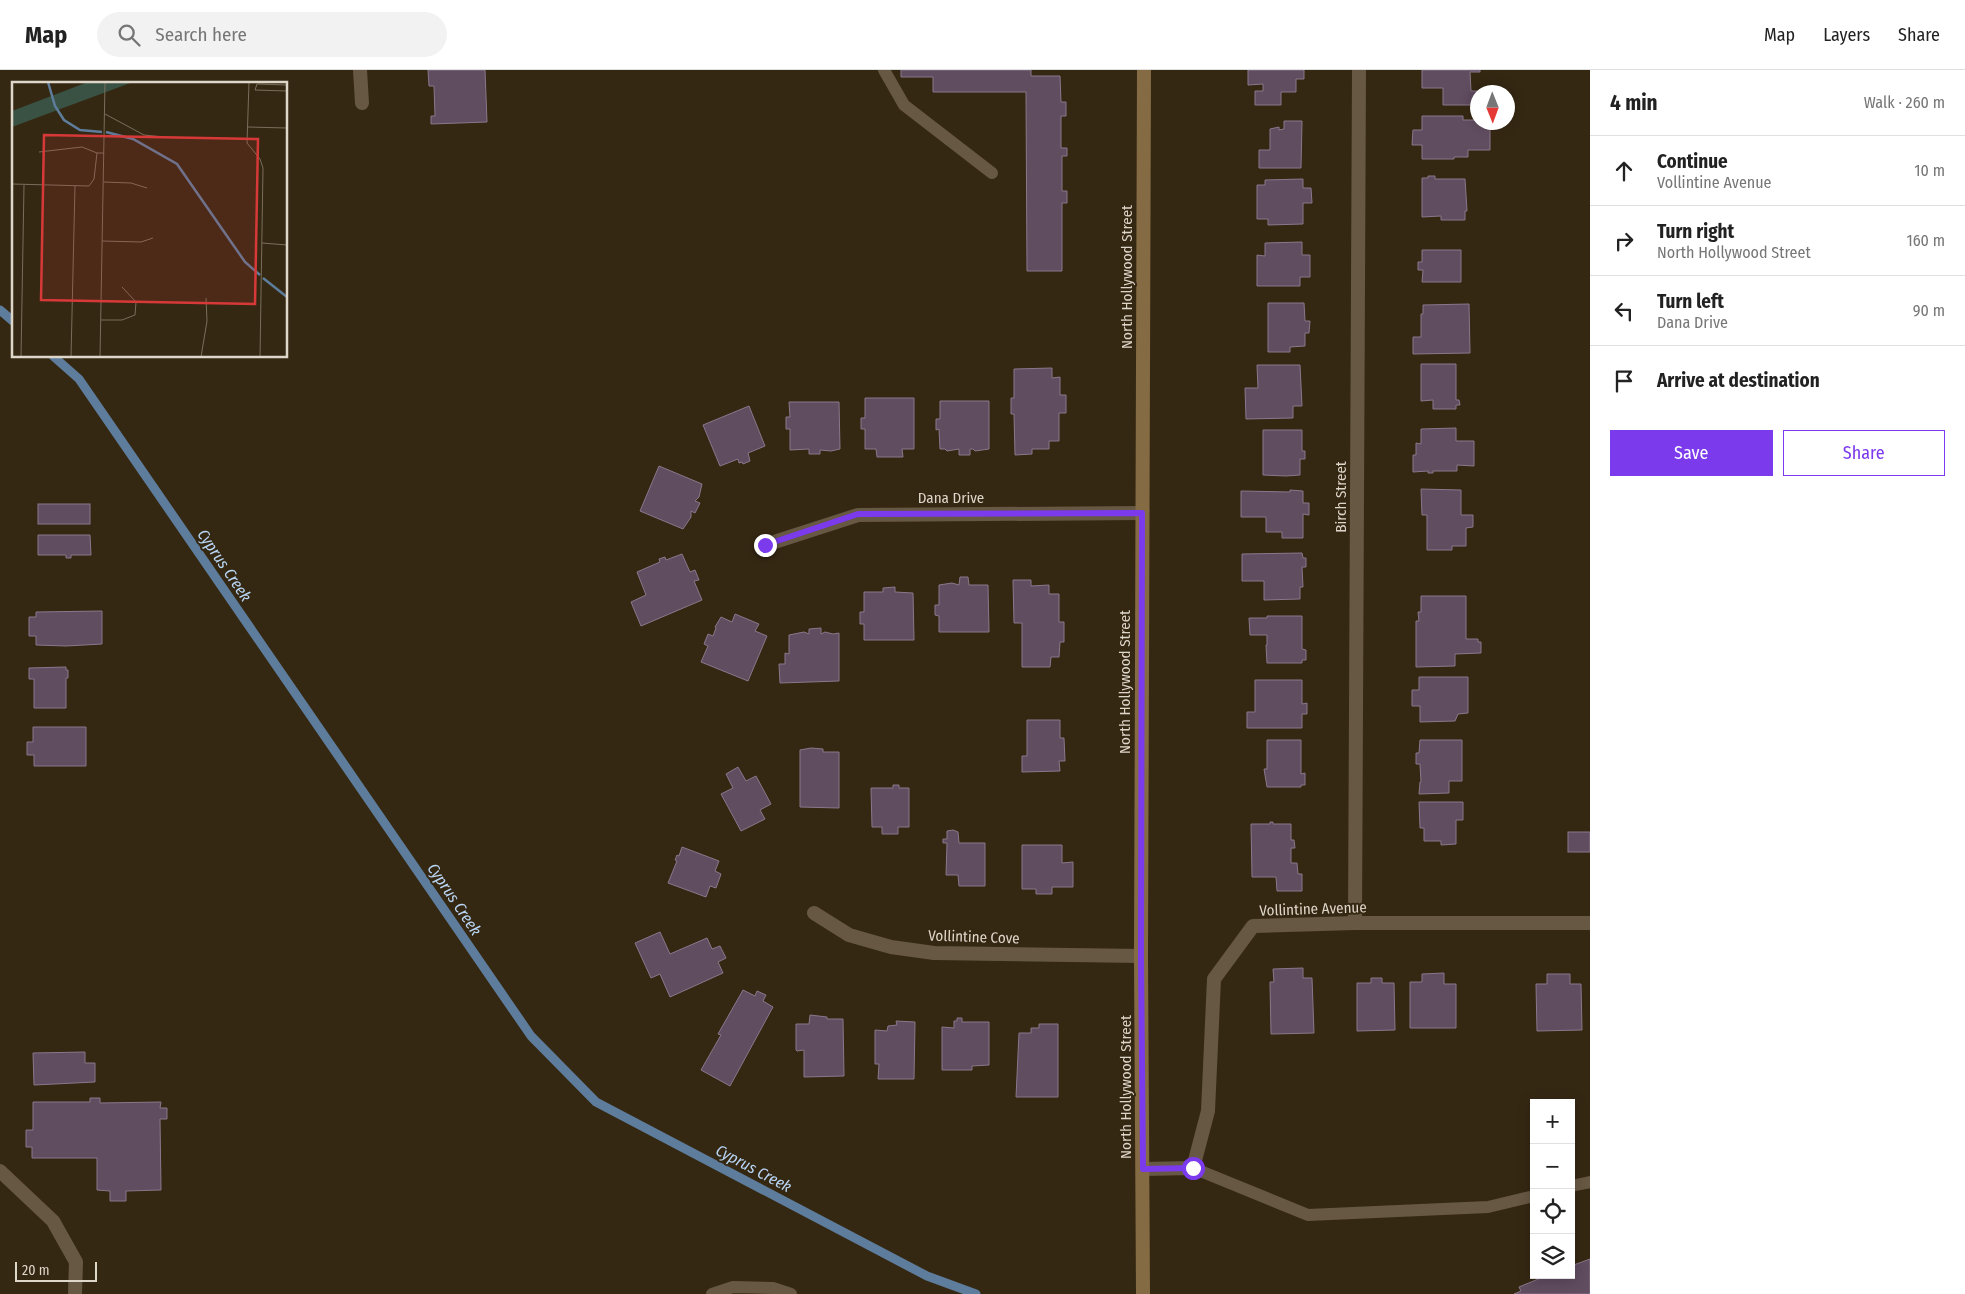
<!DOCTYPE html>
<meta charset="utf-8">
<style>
:root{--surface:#fff;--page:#f2f2f2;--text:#222;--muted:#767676;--line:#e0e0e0;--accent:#7c3aed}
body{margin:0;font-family:"Fira Sans Condensed",sans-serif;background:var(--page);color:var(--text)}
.controls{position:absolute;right:15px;bottom:15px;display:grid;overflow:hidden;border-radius:0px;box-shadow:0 2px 12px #0003}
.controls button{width:45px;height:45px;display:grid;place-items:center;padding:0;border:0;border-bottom:1px solid var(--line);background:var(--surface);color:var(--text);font:25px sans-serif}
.compass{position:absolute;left:1470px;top:15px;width:45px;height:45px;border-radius:50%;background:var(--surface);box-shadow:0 2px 12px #0003;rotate:179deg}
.scale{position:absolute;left:15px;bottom:12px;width:82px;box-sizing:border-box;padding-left:5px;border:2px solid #dfd6ca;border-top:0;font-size:14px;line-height:18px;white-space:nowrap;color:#dfd6ca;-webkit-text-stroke:4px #352813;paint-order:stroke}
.stop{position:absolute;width:15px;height:15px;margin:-11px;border:4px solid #7c3aed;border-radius:50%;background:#fff}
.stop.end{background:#7c3aed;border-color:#fff;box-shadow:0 1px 5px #0008}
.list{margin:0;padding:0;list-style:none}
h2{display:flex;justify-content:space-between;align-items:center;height:65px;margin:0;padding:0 20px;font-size:21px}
h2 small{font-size:16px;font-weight:400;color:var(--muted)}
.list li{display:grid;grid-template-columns:32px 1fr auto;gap:15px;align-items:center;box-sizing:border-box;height:70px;padding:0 20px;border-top:1px solid var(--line)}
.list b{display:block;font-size:19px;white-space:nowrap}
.list p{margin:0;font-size:16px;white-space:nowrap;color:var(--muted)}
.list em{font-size:16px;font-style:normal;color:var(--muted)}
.actions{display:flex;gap:10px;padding:15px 20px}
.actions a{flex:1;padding:11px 0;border:1px solid var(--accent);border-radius:0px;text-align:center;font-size:18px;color:var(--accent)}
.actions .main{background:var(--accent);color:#fff}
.icon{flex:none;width:28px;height:28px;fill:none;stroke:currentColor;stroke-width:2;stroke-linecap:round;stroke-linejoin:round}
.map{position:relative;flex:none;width:1590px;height:1224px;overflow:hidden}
header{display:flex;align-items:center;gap:30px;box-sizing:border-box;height:70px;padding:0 25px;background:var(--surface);border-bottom:1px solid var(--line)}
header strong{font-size:24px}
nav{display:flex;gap:28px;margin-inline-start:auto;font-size:18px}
.search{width:350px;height:45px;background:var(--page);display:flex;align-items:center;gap:12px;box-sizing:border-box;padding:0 18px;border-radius:28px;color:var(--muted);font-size:19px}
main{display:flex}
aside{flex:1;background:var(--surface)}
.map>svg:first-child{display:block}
</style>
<header>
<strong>Map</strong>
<div class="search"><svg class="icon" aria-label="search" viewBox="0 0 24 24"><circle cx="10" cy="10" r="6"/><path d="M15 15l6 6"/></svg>Search here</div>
<nav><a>Map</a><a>Layers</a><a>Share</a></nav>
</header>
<main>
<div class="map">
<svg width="1590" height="1224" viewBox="0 0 1590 1224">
<rect width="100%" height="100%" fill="#352813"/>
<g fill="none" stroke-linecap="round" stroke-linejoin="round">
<!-- stream -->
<g stroke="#5e7c9b" stroke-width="9">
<polyline points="0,240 14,252"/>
<polyline points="53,286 79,309 531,966 596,1032 927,1206 976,1224"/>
</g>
</g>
<!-- building -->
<g fill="#604d60" stroke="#8b778b">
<polygon points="428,0 485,0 487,52 431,54 431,46 435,46 434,16 429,16"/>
<polygon points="901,0 1031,0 1031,6 1060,6 1061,32 1066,32 1066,46 1061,46 1061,78 1067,78 1067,86 1062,86 1062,121 1067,121 1067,133 1062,133 1062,201 1027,201 1026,22 933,22 933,7 901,7"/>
<polygon points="1248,0 1304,0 1304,9 1296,9 1296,22 1281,22 1281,35 1255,35 1255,21 1263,21 1263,14 1248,15"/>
<polygon points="1422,0 1480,0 1480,2 1470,2 1471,21 1494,21 1494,22 1478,22 1478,35 1443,35 1443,18 1422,18"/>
<polygon points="1422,46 1463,46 1463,50 1478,50 1478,52 1490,52 1490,80 1468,80 1468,87 1454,87 1454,89 1422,89 1422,75 1412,75 1413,60 1422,60"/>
<polygon points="1284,51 1302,51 1301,98 1259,98 1259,80 1270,80 1270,59 1279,57 1279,60 1284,59"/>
<polygon points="1428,106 1435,106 1435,109 1465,109 1467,141 1465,141 1465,150 1441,150 1441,146 1422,147 1422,108 1428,108"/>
<polygon points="1303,109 1303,118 1311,118 1312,133 1303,133 1303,154 1268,155 1268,149 1257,149 1257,115 1265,115 1265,110"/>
<polygon points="1302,172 1302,185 1310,185 1310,207 1300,207 1300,216 1257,216 1257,185 1265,186 1265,173"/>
<polygon points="1422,180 1461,180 1461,212 1422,212 1423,200 1418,200 1418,192 1422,192"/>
<polygon points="1268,233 1304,233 1305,251 1310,251 1309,263 1305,263 1305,276 1290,277 1290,282 1268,282"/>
<polygon points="1469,234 1470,283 1413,284 1413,267 1421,267 1421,244 1423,244 1423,235"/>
<polygon points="1421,294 1456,294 1456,330 1459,330 1460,335 1456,335 1456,339 1433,339 1433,330 1421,331"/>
<polygon points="1257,295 1300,295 1302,336 1293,336 1293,348 1246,349 1245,318 1258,318"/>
<polygon points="1052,298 1052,308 1060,307 1060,325 1066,325 1066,343 1059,343 1059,371 1049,371 1049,379 1032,379 1032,384 1015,385 1014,344 1011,344 1011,328 1014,328 1014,299"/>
<polygon points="865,328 914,328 914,379 902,379 903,387 877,387 876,379 865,379 865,359 861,359 861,348 865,348"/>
<polygon points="940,331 989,331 989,379 975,381 973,379 970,379 970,385 959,385 959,379 947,381 945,379 940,379 939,359 936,360 936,349 940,349"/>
<polygon points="789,332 839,332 840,379 831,381 820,380 820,384 809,384 809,379 790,380 790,359 786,359 786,347 790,347"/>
<polygon points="749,336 765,376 748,383 750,391 743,394 742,392 739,393 738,389 720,396 703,355"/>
<polygon points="1456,358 1456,371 1474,371 1474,396 1457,395 1457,401 1433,401 1433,403 1428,403 1428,401 1413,402 1413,385 1416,385 1416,373 1421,374 1421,359"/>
<polygon points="1263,360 1302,360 1302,381 1305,381 1305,389 1300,389 1300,405 1286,406 1263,405"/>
<polygon points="659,396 702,414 699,427 695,431 700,433 695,443 691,441 691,447 683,459 640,441"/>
<polygon points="1421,419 1461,420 1461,445 1473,445 1473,457 1466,458 1466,476 1452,476 1452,480 1427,480 1427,445 1422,445"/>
<polygon points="1290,420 1303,421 1303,433 1309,433 1309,445 1303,444 1303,468 1282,468 1282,462 1266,462 1266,447 1241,447 1241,421 1290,422"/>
<rect x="38" y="434" width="52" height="20"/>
<polygon points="38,465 90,465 91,485 71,485 71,488 66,488 66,485 38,485"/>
<polygon points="1302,483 1303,488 1306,488 1306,497 1302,497 1303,517 1300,517 1300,529 1264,530 1264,511 1242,511 1242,484"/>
<polygon points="682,484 690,502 695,500 699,510 694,511 702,530 641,556 631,532 646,525 637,502 660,492 659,489 665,487 666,490"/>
<polygon points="960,507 968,507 969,515 988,515 989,562 939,562 939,546 935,545 935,535 939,535 939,515 952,513 959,515"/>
<polygon points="1013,510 1031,510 1031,516 1049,515 1049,524 1059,524 1059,552 1064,552 1064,572 1060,572 1059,587 1051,587 1050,597 1022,597 1022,553 1014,553"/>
<polygon points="895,517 895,522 913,523 914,570 864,570 864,554 860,554 860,542 864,542 864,522 883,522 883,518"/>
<polygon points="1421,526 1466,526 1466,569 1478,569 1478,572 1481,572 1481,583 1455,584 1455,596 1416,597 1416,551 1419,551 1418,542 1421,542"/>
<polygon points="102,541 102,574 66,576 36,575 36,566 29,566 29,547 36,547 36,542"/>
<polygon points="735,544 759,554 755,561 767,566 748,611 701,592 708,576 704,574 708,564 713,566 716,558 715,557 721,547 732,552"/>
<polygon points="1267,546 1302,546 1302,579 1306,580 1306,590 1302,590 1302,593 1267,593 1266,575 1267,575 1267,565 1250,565 1249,548 1267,548"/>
<polygon points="821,558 821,564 825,562 833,564 839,563 839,611 780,613 779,594 785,594 785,583 789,584 789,565 804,562 809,564 809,559"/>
<polygon points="66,597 66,600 68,600 68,608 66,608 66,638 34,638 34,609 29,609 29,598"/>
<polygon points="1419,607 1468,607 1468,643 1458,644 1455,651 1420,652 1420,636 1412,636 1412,620 1419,620"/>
<polygon points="1255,610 1302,610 1302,634 1307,633 1307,644 1302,644 1302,658 1247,658 1247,642 1255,642"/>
<polygon points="1027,650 1060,650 1060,668 1064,668 1065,691 1059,691 1060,701 1022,702 1022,686 1027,686"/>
<polygon points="33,657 86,657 86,696 34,696 34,685 27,685 27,672 33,672"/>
<polygon points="1267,670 1301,670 1301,704 1305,703 1305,715 1301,715 1301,717 1267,717 1264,699 1267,699"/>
<polygon points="1420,670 1462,670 1462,711 1449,711 1449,723 1419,724 1420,712 1421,712 1420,694 1416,694 1416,683 1419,683"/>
<polygon points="811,678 823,679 823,682 839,682 839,738 800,737 800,680"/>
<polygon points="738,697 746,711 756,706 771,734 760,740 765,749 741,761 721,724 733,718 726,704"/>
<polygon points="893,715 899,715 899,718 909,718 909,757 898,757 898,764 882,764 882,757 872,757 871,718 893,718"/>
<polygon points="1419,732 1463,732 1463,750 1456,750 1456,774 1441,775 1441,771 1424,771 1424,758 1420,758"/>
<polygon points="1270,752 1273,752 1273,754 1291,754 1291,770 1294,770 1295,778 1291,778 1291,793 1297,793 1298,804 1302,804 1302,821 1277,821 1276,807 1252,807 1251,754 1270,754"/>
<polygon points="953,760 958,762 959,773 985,773 985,816 959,816 958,805 946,805 947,773 943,773 943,769 947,769 947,761"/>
<rect x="1568" y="762" width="22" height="20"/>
<polygon points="1022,775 1062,775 1062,793 1073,792 1073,817 1052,817 1052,824 1036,824 1036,819 1022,819"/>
<polygon points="682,777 719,791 715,801 721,804 716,818 710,816 706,827 668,813 677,791 675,790 677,785 679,786"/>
<polygon points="660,862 670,884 707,868 712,879 720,876 726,888 718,892 723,903 670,927 660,904 651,908 635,873"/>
<polygon points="1303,898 1303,908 1312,908 1314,963 1271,964 1270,912 1274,912 1273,899"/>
<polygon points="1444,903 1444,914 1456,914 1456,958 1410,958 1410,912 1422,912 1422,904"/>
<polygon points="1547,904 1570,904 1570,914 1581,914 1582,960 1537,961 1536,914 1547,914"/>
<polygon points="1371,908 1382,908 1382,913 1394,913 1395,960 1357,961 1357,913 1371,913"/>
<polygon points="743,920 755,926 757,921 766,925 763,931 773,937 730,1016 701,1000 721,965 718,964"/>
<polygon points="810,945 827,947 827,949 843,949 844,1006 804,1007 804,980 797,981 796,980 796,954 809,954"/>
<polygon points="957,948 962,948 962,952 989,952 989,995 972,996 972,1000 942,1000 942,957 954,958 954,951 957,951"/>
<polygon points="896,951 915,952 914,1009 878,1009 879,994 875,994 875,960 887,961 888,956 897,955"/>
<polygon points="1039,954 1058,954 1058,1027 1016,1027 1019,963 1031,963 1031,958 1039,958"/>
<polygon points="85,982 85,993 95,993 95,1012 34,1015 33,983"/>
<polygon points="90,1028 100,1028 100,1033 161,1032 160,1038 167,1038 167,1049 160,1049 161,1120 126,1121 126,1131 110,1131 110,1121 97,1120 97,1088 32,1088 32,1077 26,1077 26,1060 33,1060 33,1032 90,1032"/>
<polygon points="1590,1189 1590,1224 1514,1224 1521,1221 1519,1217 1548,1205 1571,1205 1571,1196"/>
</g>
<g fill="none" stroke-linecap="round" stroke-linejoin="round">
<!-- service -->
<g stroke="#675843" stroke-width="12">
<polyline points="884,0 904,35 992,103"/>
<polyline points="1193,1098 1308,1145 1488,1137 1534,1126"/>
<polyline points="1571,1116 1590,1112"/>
<polyline points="712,1224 733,1217 773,1218 791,1224"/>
</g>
<!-- minor -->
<g stroke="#675843" stroke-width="14">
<polyline points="360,0 362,33"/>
<polyline points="765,475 858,445 1142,443"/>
<polyline points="814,843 849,865 891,877 934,883 1141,886"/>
<polyline points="1355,853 1359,0"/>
<polyline points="1143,1099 1193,1098 1208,1041 1214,909 1253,856 1355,853 1590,853"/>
<polyline points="0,1101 53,1151 76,1192 75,1224"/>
</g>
<!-- secondary -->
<polyline stroke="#856b43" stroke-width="14" points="1143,1224 1141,886 1144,0"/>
</g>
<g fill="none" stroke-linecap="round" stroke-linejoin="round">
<!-- route -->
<polyline stroke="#7c3aed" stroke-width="6" points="765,475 858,444 1142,443 1141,886 1143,1099 1193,1098"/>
</g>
<g text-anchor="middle" stroke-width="4" stroke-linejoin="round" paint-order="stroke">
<!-- street labels -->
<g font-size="15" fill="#dfd6ca" stroke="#352813">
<text transform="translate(1127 207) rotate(-90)" y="5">North Hollywood Street</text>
<text transform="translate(1341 427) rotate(-90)" y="5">Birch Street</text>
<text x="951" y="433">Dana Drive</text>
<text transform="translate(1125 612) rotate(-90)" y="5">North Hollywood Street</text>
<text transform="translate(1313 839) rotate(-2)" y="5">Vollintine Avenue</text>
<text transform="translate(974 867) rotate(2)" y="5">Vollintine Cove</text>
<text transform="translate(1126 1017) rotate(-90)" y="5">North Hollywood Street</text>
</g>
<!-- water labels -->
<g font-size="16" font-style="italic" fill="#b9d6f5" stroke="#352813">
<text transform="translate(225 495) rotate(56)" y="6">Cyprus Creek</text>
<text transform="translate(455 829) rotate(56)" y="6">Cyprus Creek</text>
<text transform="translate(754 1098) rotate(28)" y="6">Cyprus Creek</text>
</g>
</g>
<!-- overview -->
<g transform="translate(12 12)">
<rect width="275" height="275" fill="#352813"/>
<path d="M76 0H121L0 45V29Z" fill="#3a5244"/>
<path fill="none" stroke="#5e7c9b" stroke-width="2.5" d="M36 0 43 24 52 38 68 48 90 50M94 50 121 57 165 82 233 180 248 193M251 196 275 215"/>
<path fill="none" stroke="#796e5c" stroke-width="1" d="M237 0 235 61 248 77 251 86 248 275M275 3 245 2 243 8 275 9M93 32 132 53 151 55M236 45 275 46M27 70 70 65 85 71M92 100 119 101 135 106M0 102 77 104 82 97 85 71H92M90 159 129 160 141 156M250 161 275 163M89 238H110L123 233 124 220 110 205M9 275 12 103M59 275 63 104M88 275 93 0M189 275 195 239 194 216"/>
<path fill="#d73938" fill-opacity="0.15" stroke="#d73938" stroke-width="2.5" d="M32 53 246 57 243 222 29 218Z"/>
<rect width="275" height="275" fill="none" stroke="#dfd6ca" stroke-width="2.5"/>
</g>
</svg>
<div class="controls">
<button>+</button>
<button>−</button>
<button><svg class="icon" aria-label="locate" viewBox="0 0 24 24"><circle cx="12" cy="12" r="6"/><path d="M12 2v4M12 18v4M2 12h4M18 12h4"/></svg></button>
<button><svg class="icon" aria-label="layers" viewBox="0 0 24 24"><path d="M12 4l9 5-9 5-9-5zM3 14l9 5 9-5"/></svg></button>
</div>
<svg class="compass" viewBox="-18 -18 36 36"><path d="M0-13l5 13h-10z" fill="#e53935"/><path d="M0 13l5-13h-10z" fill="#767676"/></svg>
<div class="scale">20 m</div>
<div class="stop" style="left:1193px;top:1098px"></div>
<div class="stop end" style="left:765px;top:475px"></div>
</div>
<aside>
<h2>4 min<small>Walk · 260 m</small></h2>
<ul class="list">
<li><svg class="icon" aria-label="ahead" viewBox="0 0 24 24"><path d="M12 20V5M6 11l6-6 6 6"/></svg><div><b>Continue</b><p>Vollintine Avenue</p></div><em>10 m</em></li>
<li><svg class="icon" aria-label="right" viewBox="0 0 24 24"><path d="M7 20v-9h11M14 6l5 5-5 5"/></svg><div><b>Turn right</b><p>North Hollywood Street</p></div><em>160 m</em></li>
<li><svg class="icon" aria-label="left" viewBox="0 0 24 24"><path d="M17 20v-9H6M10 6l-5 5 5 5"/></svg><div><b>Turn left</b><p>Dana Drive</p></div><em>90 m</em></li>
<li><svg class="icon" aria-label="arrive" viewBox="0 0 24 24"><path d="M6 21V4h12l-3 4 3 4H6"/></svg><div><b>Arrive at destination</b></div></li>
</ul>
<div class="actions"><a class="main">Save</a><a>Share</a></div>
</aside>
</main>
